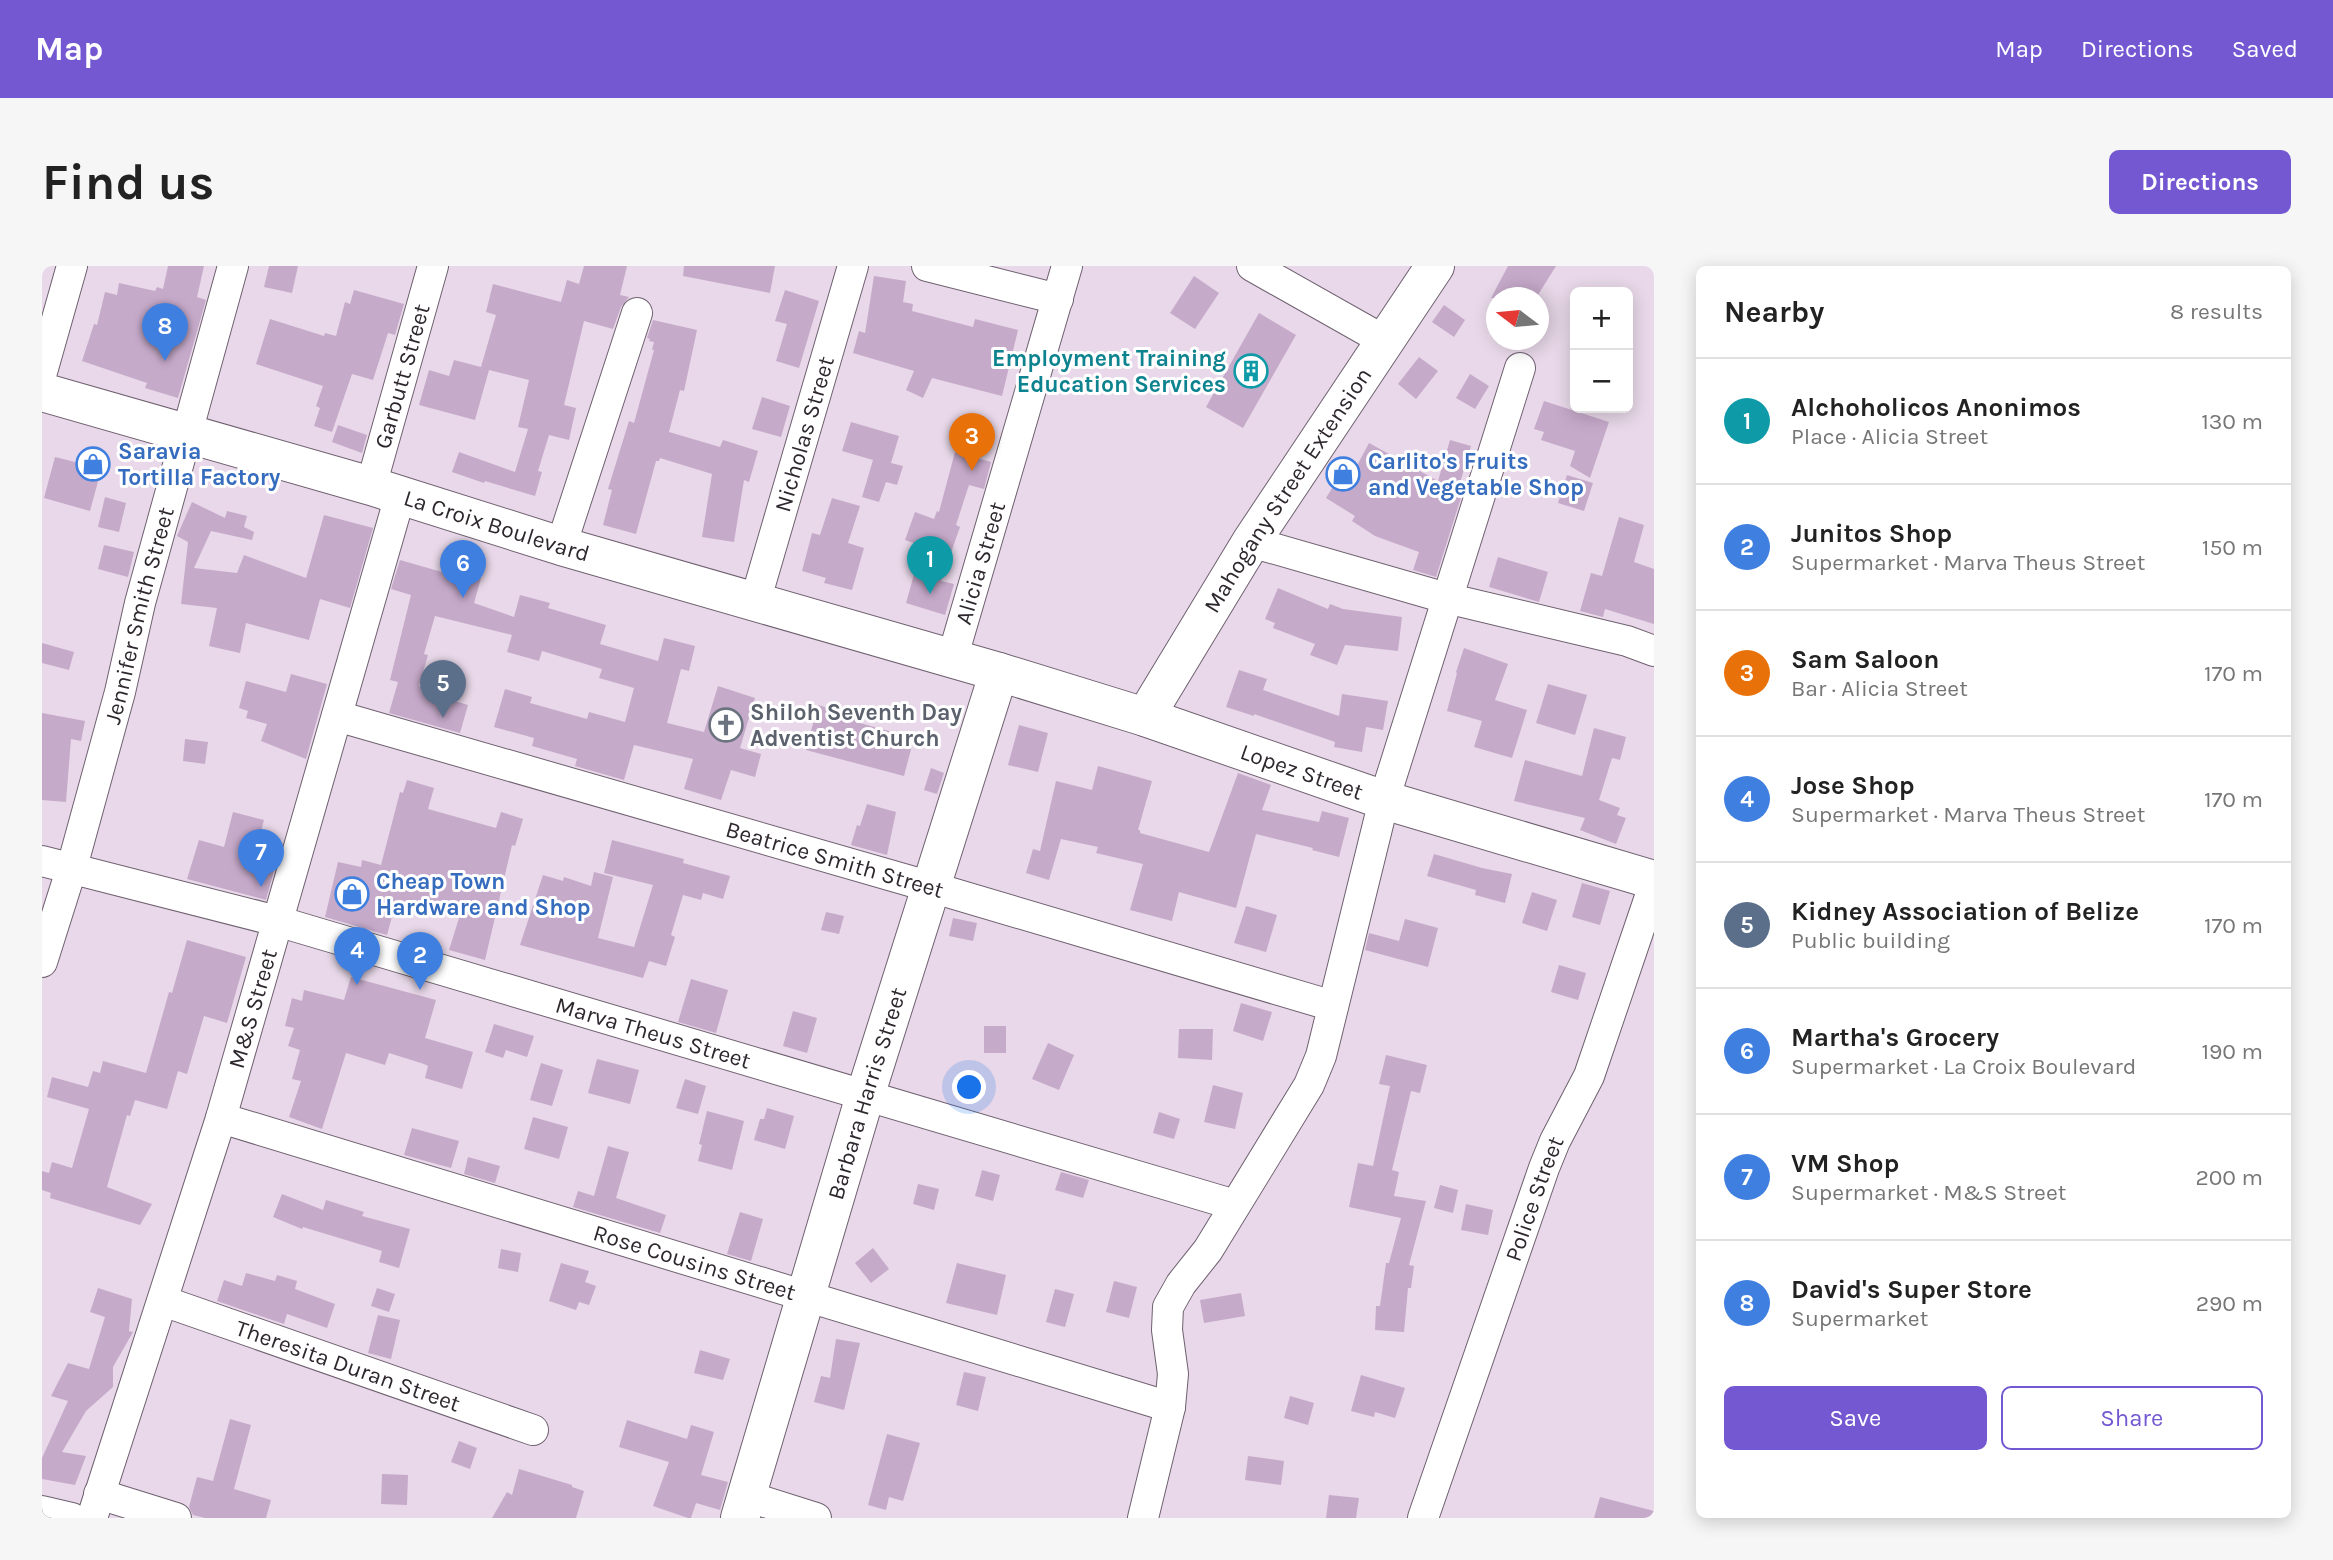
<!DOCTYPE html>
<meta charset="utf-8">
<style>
:root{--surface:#fff;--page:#f6f6f6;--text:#222;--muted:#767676;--line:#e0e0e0;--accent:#7458d2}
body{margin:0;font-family:Karla,sans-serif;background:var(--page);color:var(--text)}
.controls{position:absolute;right:21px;top:21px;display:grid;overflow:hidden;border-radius:10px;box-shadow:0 4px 18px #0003}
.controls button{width:63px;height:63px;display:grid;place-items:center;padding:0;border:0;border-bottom:2px solid var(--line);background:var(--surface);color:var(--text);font:35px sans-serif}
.compass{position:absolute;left:1444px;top:21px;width:63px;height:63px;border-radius:50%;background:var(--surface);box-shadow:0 4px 18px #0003;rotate:286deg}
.you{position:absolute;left:928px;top:822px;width:24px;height:24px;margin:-18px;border:5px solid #fff;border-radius:50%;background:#1a73e8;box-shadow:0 0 0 10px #1a73e833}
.badge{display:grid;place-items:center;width:46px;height:46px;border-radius:50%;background:var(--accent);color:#fff;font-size:23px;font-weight:700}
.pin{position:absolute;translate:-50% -58px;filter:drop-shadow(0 2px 4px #0008)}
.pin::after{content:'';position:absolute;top:37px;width:24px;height:21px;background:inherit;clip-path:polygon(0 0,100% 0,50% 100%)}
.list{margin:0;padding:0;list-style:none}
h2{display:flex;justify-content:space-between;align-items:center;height:91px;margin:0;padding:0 28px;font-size:30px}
h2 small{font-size:23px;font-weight:400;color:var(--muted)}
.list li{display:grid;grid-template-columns:46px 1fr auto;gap:21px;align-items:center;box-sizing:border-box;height:126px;padding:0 28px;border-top:2px solid var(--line)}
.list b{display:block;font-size:26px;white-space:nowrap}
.list p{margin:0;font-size:23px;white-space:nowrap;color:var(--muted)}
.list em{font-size:23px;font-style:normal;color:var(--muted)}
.actions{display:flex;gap:14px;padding:21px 28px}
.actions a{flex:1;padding:16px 0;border:2px solid var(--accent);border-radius:10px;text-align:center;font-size:24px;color:var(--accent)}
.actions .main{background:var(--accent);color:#fff}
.map{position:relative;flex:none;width:1612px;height:1252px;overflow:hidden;border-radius:10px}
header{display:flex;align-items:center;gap:42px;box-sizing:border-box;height:98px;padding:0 35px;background:var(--accent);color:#fff}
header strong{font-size:33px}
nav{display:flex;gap:38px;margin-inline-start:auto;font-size:24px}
.intro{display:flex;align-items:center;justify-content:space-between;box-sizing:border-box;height:168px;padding:0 42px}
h1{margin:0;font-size:49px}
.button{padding:18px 32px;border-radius:10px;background:var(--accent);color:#fff;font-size:24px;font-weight:700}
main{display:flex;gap:42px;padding:0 42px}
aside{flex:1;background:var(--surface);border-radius:10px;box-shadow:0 4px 18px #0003}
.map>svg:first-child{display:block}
</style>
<header>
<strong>Map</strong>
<nav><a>Map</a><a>Directions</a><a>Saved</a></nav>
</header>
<div class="intro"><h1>Find us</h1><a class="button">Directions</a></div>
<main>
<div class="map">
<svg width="1612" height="1252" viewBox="0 0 1612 1252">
<rect width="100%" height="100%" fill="#e8d8e9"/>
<!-- building -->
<g fill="#c6aaca">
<polygon points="126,0 162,0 155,31 164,34 136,132 103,122 105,117 40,95 52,58 55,59 63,26 75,29 77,17 113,25 115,21 121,23"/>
<polygon points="227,0 256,0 250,27 222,21"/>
<polygon points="542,0 585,0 578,29 587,31 579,41 571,63 542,55 522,139 534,142 527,174 507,169 496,205 500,206 493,230 443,215 442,217 410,206 417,186 473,206 486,163 476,161 487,114 447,104 433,154 377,139 387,104 407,110 412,94 439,101 454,49 444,46 451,18 519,36 525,14 537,18"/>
<polygon points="642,0 733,0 728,27 641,10"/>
<polygon points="1466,0 1514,0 1494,32 1449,32"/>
<polygon points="832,10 864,15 861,36 871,38 870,45 931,61 933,53 976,64 960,130 890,112 881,132 864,124 872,105 811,87 817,65 823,67"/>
<polygon points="1152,10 1177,27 1153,63 1128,47"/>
<polygon points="312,24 362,38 353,69 346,67 331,114 310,108 290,166 272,160 278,142 274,140 281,120 214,98 228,53 282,70 283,67 294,70 303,36 308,38"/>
<polygon points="743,24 777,35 757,102 734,95 745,58 733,55"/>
<polygon points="1402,39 1423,54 1412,71 1390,56"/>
<polygon points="1217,47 1254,69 1201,162 1164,141"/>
<polygon points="611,54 655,64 642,125 638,124 627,166 678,181 681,174 716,185 707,216 702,214 692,276 660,271 670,208 618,192 617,195 614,195 594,268 561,259 570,224 566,223 587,155 592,157 612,84 610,84 612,76 607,75 608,73 605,72"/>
<polygon points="1377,91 1396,105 1374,133 1356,118"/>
<polygon points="1428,108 1447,120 1433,143 1414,132"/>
<polygon points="720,131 748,140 739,171 710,163"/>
<polygon points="1502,135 1567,156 1548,212 1528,200 1533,185 1499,174 1502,166 1492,163"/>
<polygon points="809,156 857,170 849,197 861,200 855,219 844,216 837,236 820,231 831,194 800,185"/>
<polygon points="296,159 325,169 320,187 290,176"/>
<polygon points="1408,174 1429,180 1418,217 1423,219 1394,311 1371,304 1377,286 1333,270 1310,255 1313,250 1284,232 1302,203 1310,209 1327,177 1396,215"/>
<polygon points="45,181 64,186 48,245 2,232 13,191 41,198"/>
<polygon points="913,186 949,196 942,223 927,219 914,259 918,261 899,315 912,318 903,349 864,337 880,280 863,274 873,246 892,253 895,245 897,246"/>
<polygon points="1525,209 1551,217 1542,245 1516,237"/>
<polygon points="63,231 84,237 77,266 56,261"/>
<polygon points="790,232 818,240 806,277 822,282 810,324 782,317 784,312 760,305 770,267 778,269"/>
<polygon points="150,236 183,252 185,245 205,250 202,261 212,266 210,274 169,265 152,302 195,307 202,289 264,312 282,249 331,262 308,342 278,333 267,374 204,357 198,387 167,380 175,342 139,338 146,276 135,270"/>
<polygon points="1577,251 1602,259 1592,296 1612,303 1612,358 1563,343 1561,351 1538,345 1549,307 1560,310"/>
<polygon points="62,279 92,286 86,311 56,303"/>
<polygon points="1456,291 1506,306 1497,336 1447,321"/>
<polygon points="358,294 414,310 415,306 439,312 432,337 472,351 478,329 508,337 506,342 564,359 558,378 616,395 622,372 653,380 647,405 639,403 625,457 662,466 676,420 713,432 698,482 719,488 713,511 689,504 679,534 642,523 651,493 592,479 582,514 533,500 535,493 490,480 492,472 452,461 463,423 490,431 488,437 545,453 547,446 583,456 592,422 557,412 560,403 500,385 497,395 465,386 470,369 393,350 382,388 386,389 377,420 380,421 379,425 426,439 418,467 347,447 356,416 348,414 369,329 349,323"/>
<polygon points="1236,322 1286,343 1288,338 1301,343 1360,351 1356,385 1303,379 1295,399 1268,389 1273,378 1231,362 1233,357 1223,353"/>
<polygon points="0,377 32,386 27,404 0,397"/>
<polygon points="1422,382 1466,398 1453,434 1485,444 1470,492 1432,481 1440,455 1405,445 1415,407 1414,406"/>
<polygon points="1197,404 1225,413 1221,424 1297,450 1300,428 1346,435 1341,464 1324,461 1320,486 1292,481 1293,476 1212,448 1212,450 1184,441"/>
<polygon points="249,408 285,418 264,493 219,475 225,458 204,452 206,445 197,442 204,415 244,426"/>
<polygon points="1506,418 1545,429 1533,469 1494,457"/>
<polygon points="776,439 820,452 818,457 872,472 862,510 764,484"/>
<polygon points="0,447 43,455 39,475 29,473 24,536 0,534"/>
<polygon points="977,459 1006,467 996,506 966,499"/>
<polygon points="1552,462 1584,471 1578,494 1570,492 1557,534 1578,542 1575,549 1584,552 1574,578 1538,564 1543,552 1472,535 1483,494 1540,510"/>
<polygon points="143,473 166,476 163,498 141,495"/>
<polygon points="1056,500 1110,515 1096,564 1098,564 1098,567 1167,586 1196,507 1229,519 1220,544 1277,556 1280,545 1307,552 1297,591 1270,584 1271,582 1214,568 1194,642 1137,626 1130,655 1088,644 1101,598 1054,587 1056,581 1019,573 1007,614 984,607 991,583 998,585 1014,515 1050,524"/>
<polygon points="889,502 902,507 895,528 882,524"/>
<polygon points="365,514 392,522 386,543 454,562 459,546 481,553 473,580 470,579 443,694 407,684 417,652 354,636 345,669 283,651 296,596 319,601 320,594 339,599 358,526 361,527"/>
<polygon points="825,538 854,546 845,589 809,579 815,559 818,560"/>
<polygon points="191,546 222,554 215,580 237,586 224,634 145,613 157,574 182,581"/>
<polygon points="570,574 642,593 641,597 688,610 681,633 661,627 659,634 641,629 629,669 633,671 624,700 607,695 601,712 478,679 501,609 521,615 522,611 549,620 552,606 571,611 556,672 592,681 611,619 562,607"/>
<polygon points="1392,588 1440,602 1470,608 1463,637 1433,629 1434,624 1385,610"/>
<polygon points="1540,617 1568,625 1558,659 1530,651"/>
<polygon points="1490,626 1515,634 1505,665 1480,657"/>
<polygon points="1204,640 1235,649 1224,686 1192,677"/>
<polygon points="784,646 802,650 797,668 779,664"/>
<polygon points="911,652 935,657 931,675 907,670"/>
<polygon points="1363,653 1396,662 1386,701 1323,684 1327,667 1357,675"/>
<polygon points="145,674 204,691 185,757 162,750 145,808 136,805 125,843 93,834 88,850 85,849 65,921 110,938 98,959 8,932 9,927 0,924 0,905 7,907 10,896 30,902 47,843 5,831 10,811 46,821 51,805 58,807 61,795 104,807 127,726 130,727"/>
<polygon points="1517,699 1544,707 1536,734 1509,726"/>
<polygon points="309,711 394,734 383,772 431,786 420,823 383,812 386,800 382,798 347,787 343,799 304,787 280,863 247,851 259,815 250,813 258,784 246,780 252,762 243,760 250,732 260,735 262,724 302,734"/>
<polygon points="649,713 686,724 674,767 636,756"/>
<polygon points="1199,737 1230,746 1221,775 1191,765"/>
<polygon points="751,745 775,752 765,787 741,780"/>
<polygon points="452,758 492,770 485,791 464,784 461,792 443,786"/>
<rect x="942" y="760" width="22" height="27"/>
<polygon points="1137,763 1171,763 1170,794 1136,792"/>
<polygon points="1006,777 1032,789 1017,824 990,813"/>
<polygon points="1344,789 1385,799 1378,827 1369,825 1350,904 1357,906 1352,930 1384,935 1367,999 1372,1000 1369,1022 1366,1022 1362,1066 1333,1064 1334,1040 1338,1040 1344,997 1347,997 1359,952 1307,941 1316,897 1331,900 1348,820 1337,818"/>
<polygon points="555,793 597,804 588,838 546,827"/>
<polygon points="499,797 521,804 510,840 488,834"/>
<polygon points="643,813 664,820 656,848 634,842"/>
<polygon points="1171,819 1201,827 1193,863 1162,856"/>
<polygon points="725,842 752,850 743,883 712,874 718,853 722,853"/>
<polygon points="665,845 702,855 690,904 656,895 660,879 657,878"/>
<polygon points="1117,846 1138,853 1132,873 1111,867"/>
<polygon points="491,851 526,861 517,893 482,883"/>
<polygon points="370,862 417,875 409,902 362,889"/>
<polygon points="566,880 587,886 574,932 624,949 618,967 531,941 536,925 552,930"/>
<polygon points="426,891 458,900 453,917 422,908"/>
<polygon points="940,904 958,909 951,935 933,930"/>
<polygon points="1019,906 1047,914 1041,932 1013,924"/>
<polygon points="876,918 897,923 892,944 871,938"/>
<polygon points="1398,919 1416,924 1411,947 1392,942"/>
<polygon points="240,928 281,944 284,934 322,946 320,950 368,963 357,1002 337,996 340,985 261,961 260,963 231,951"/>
<polygon points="1424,938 1451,944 1446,969 1419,964"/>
<polygon points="698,946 721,953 709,995 685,988"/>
<polygon points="831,982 847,1003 829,1017 813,997"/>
<polygon points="459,983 479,987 476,1006 456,1002"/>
<polygon points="519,997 547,1005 543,1016 554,1020 547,1039 537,1036 534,1044 507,1035"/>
<polygon points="915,997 964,1009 955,1049 904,1037"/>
<polygon points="204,1007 233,1015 235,1009 255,1015 253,1023 293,1038 285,1062 245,1048 242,1058 175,1035 182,1014 200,1020"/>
<polygon points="1072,1015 1095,1021 1087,1052 1064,1046"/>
<polygon points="56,1022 90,1033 87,1065 91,1066 71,1101 71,1121 44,1145 20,1186 44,1190 33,1219 0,1213 0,1192 26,1135 9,1130 26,1097 47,1103 63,1051 48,1046"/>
<polygon points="335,1022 353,1028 347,1046 329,1040"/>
<polygon points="1013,1023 1032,1028 1023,1061 1004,1056"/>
<polygon points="1199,1027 1203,1050 1162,1057 1158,1034"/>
<polygon points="336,1049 358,1054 349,1093 326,1087"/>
<polygon points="794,1073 818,1077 802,1144 772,1136 779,1110 788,1112"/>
<polygon points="658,1084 688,1093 681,1114 652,1107"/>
<polygon points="922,1106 944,1111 936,1145 914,1139"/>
<polygon points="1319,1109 1363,1122 1353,1152 1333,1146 1332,1151 1309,1145"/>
<polygon points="1248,1130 1272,1137 1266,1159 1242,1152"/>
<polygon points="188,1153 209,1159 192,1223 229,1234 224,1252 163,1252 151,1249 147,1241 155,1211 171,1215"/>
<polygon points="585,1154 645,1173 649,1159 672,1166 659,1209 686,1216 678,1244 654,1237 649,1252 646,1252 611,1240 627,1196 577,1181"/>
<polygon points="845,1168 878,1177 861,1235 847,1231 844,1244 826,1239"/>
<polygon points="417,1175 435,1182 428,1203 409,1196"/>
<polygon points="1206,1190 1242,1195 1239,1219 1203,1214"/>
<polygon points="477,1203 530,1219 530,1221 542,1225 534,1252 450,1252 465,1226 470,1229"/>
<polygon points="340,1208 366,1209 365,1239 339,1238"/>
<polygon points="1287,1229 1317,1232 1314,1252 1284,1252"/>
<polygon points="1558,1231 1612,1245 1612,1252 1552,1252"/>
</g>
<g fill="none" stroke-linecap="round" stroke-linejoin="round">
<defs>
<g id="street">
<polyline points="885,0 1016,33"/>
<polyline points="1210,0 1343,75"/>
<polyline points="0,106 30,0"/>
<path id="s1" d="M329 220 391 0"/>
<polyline points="1209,276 1404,332 1585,375 1612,385"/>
<polyline points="519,280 595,47"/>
<path id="s2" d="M713 336 811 0"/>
<path id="s3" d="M910 393 1025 0"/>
<path id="s4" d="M295 450 889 621 1291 740"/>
<path id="s5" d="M0 595 235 655 1193 939"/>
<path id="s6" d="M0 696 30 601 78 426 98 337 191 0"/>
<path id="s7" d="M179 852 1128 1141"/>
<path id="s8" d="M121 1035 491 1164"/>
<polyline points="57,1228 134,1252"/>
<polyline points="704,1230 774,1252"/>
<polyline points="0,1245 30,1252"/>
<path id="s9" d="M50 1252 179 852 358 230"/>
<polyline points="1101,1252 1128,1141 1131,1108 1125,1064 1126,1041 1139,1018 1166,984 1267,819 1279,790 1342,534 1478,102"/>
<path id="s10" d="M1381 1252 1502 902 1513 875 1547 810 1612 619"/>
</g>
<g id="secondary">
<path id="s11" d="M0 126 329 220 519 280 957 406 1103 451 1342 534 1612 614"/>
<path id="s12" d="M1103 451 1209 276 1393 0"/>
<path id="s13" d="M698 1252 823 830 957 406"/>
</g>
</defs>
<!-- street casing -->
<use href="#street" stroke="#6f6170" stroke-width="32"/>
<!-- secondary casing -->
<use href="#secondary" stroke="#6f6170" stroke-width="40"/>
<!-- street -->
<use href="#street" stroke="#fff" stroke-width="30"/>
<!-- secondary -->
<use href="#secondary" stroke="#fff" stroke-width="38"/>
</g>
<!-- icons -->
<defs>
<symbol id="building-ring" viewBox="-11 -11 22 22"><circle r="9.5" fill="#fff" stroke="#0f9aa8" stroke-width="1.5"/><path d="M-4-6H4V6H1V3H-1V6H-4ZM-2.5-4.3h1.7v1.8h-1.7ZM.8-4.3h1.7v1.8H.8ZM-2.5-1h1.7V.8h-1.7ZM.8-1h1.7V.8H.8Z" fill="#0f9aa8"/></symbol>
<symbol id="shop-ring" viewBox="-11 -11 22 22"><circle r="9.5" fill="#fff" stroke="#3f7fe0" stroke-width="1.5"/><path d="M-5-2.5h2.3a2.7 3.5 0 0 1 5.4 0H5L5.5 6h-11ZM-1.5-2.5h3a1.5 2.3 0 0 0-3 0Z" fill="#3f7fe0"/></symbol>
<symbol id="church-ring" viewBox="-11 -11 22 22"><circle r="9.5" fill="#fff" stroke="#6b7280" stroke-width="1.5"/><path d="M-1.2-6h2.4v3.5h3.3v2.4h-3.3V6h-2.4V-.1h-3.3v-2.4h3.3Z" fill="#6b7280"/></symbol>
</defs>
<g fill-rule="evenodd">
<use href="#building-ring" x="1190" y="86" width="38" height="38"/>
<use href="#shop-ring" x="32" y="179" width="38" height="38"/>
<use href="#shop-ring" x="1282" y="189" width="38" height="38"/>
<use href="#church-ring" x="665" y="440" width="38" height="38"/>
<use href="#shop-ring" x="291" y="609" width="38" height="38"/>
</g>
<g text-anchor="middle" stroke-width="6" stroke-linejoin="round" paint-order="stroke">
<!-- culture labels -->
<g font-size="23" font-weight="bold" fill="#0d838f" stroke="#fff" text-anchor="end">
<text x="1184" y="100">Employment Training<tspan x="1184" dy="26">Education Services</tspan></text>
</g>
<!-- street labels -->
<g font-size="23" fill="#2e282e" stroke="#fff">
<text dy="8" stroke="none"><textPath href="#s1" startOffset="114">Garbutt Street</textPath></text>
<text dy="8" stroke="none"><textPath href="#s2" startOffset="175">Nicholas Street</textPath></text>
<text dy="8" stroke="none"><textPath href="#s12" startOffset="268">Mahogany Street Extension</textPath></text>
<text dy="8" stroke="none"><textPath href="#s11" startOffset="474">La Croix Boulevard</textPath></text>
<text dy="8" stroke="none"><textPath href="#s3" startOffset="100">Alicia Street</textPath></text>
<text dy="8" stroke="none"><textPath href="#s6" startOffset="360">Jennifer Smith Street</textPath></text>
<text dy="8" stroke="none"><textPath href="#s11" startOffset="1316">Lopez Street</textPath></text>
<text dy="8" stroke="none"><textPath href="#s4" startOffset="518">Beatrice Smith Street</textPath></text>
<text dy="8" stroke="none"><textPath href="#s9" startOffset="534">M&amp;S Street</textPath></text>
<text dy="8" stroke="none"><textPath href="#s5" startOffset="635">Marva Theus Street</textPath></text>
<text dy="8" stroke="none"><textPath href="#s13" startOffset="443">Barbara Harris Street</textPath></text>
<text dy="8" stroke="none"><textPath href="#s10" startOffset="338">Police Street</textPath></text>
<text dy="8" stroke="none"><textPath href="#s7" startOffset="495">Rose Cousins Street</textPath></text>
<text dy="8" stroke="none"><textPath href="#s8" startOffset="196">Theresita Duran Street</textPath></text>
</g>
<!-- shop labels -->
<g font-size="23" font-weight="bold" fill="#366cbe" stroke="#fff" text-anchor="start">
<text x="76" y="193">Saravia<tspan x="76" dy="26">Tortilla Factory</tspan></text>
<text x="1326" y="203">Carlito's Fruits<tspan x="1326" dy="26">and Vegetable Shop</tspan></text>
<text x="334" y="623">Cheap Town<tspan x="334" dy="26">Hardware and Shop</tspan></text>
</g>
<!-- worship labels -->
<g font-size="23" font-weight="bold" fill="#5b616d" stroke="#fff" text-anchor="start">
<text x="708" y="454">Shiloh Seventh Day<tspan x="708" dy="26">Adventist Church</tspan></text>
</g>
</g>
</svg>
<div class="controls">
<button>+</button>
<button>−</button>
</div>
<svg class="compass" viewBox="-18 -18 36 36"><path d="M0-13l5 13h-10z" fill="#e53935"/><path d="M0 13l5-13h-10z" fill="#767676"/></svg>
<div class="you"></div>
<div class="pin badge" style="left:888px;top:328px;background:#0f9aa8">1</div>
<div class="pin badge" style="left:378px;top:724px;background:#3f7fe0">2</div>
<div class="pin badge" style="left:930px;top:205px;background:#e8710a">3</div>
<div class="pin badge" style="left:315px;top:719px;background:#3f7fe0">4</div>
<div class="pin badge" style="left:401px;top:452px;background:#5c6f8a">5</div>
<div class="pin badge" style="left:421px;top:332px;background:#3f7fe0">6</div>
<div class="pin badge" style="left:219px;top:621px;background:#3f7fe0">7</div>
<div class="pin badge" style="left:123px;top:95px;background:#3f7fe0">8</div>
</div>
<aside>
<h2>Nearby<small>8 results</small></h2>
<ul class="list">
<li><span class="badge" style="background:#0f9aa8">1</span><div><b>Alchoholicos Anonimos</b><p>Place · Alicia Street</p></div><em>130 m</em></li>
<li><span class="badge" style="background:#3f7fe0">2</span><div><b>Junitos Shop</b><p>Supermarket · Marva Theus Street</p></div><em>150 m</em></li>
<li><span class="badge" style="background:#e8710a">3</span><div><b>Sam Saloon</b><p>Bar · Alicia Street</p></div><em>170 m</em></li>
<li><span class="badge" style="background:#3f7fe0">4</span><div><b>Jose Shop</b><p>Supermarket · Marva Theus Street</p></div><em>170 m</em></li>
<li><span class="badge" style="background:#5c6f8a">5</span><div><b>Kidney Association of Belize</b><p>Public building</p></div><em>170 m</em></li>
<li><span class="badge" style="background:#3f7fe0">6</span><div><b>Martha's Grocery</b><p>Supermarket · La Croix Boulevard</p></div><em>190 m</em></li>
<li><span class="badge" style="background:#3f7fe0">7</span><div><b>VM Shop</b><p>Supermarket · M&amp;S Street</p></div><em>200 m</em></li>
<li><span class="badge" style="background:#3f7fe0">8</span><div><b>David's Super Store</b><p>Supermarket</p></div><em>290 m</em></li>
</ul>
<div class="actions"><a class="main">Save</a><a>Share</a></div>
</aside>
</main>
